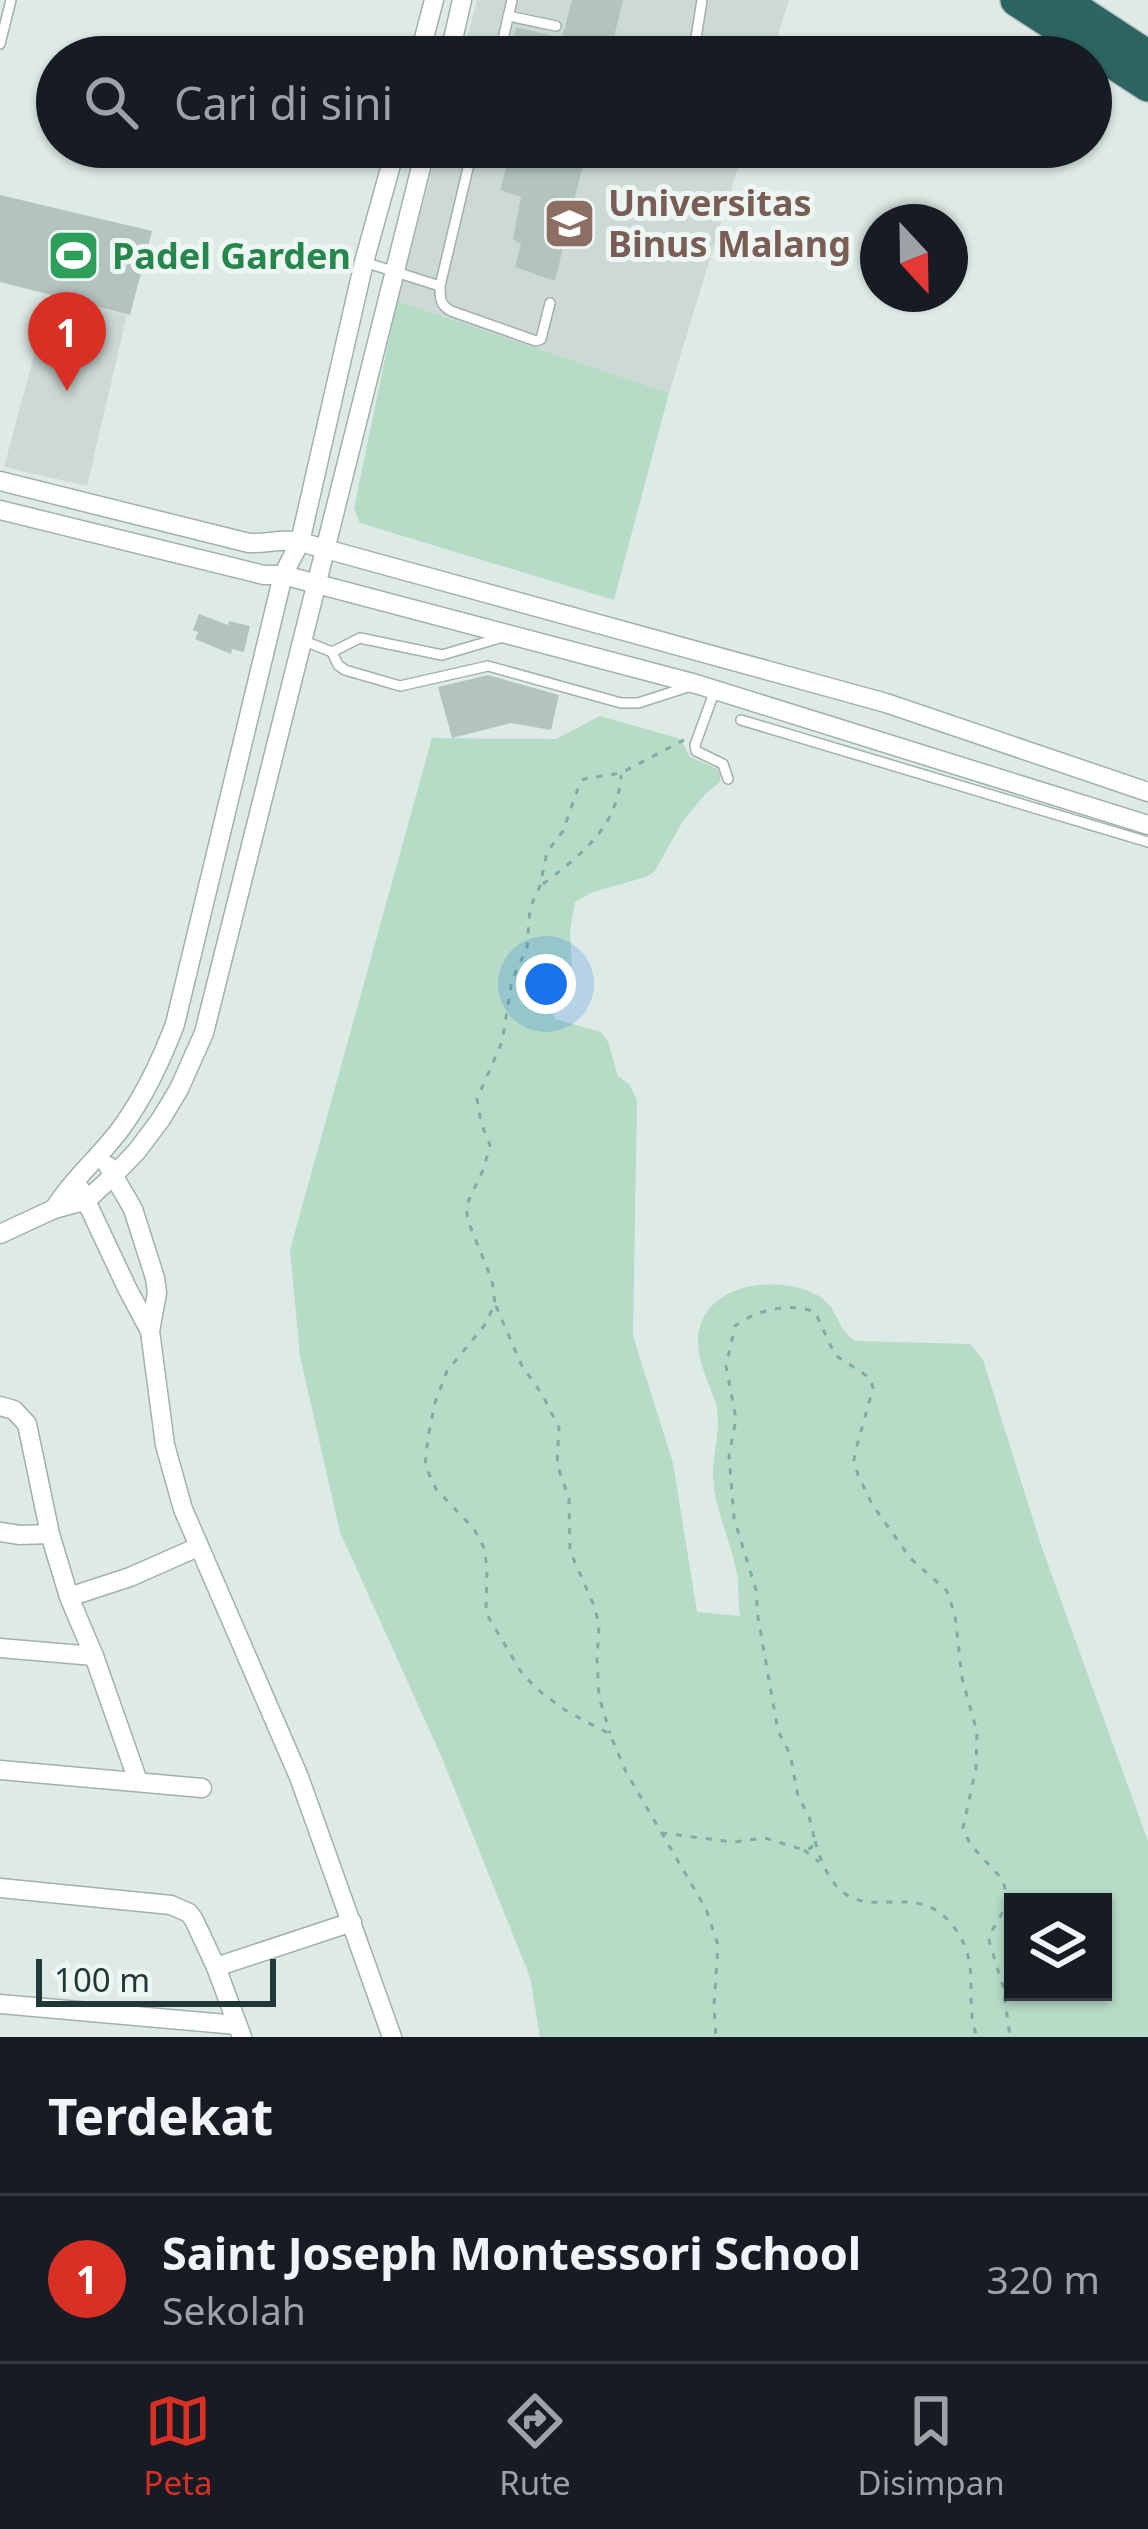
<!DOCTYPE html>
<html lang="id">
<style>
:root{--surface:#171b24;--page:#20242c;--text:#f1f3f6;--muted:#9ea1a6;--line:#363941;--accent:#d93025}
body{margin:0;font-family:"Noto Sans",sans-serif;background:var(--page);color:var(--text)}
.controls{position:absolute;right:36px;bottom:36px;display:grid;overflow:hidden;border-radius:0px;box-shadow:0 3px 9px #0004}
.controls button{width:108px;height:108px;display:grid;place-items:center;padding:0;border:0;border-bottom:3px solid var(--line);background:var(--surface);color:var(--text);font:60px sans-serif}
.compass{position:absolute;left:860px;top:204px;width:108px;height:108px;border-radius:50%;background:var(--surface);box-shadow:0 3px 9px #0004;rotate:158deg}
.scale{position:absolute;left:36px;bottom:30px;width:240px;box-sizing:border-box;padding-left:12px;border:6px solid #203936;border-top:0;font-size:33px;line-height:42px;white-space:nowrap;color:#203936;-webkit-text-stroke:9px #eef6f4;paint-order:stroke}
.you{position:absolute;left:546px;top:984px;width:42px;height:42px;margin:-30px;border:9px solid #fff;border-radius:50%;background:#1a73e8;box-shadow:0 0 0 18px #1a73e833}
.badge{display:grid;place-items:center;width:78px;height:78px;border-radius:50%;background:var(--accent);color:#fff;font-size:39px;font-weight:700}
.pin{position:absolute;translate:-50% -99px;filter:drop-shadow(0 3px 6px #0008)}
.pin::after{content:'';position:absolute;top:63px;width:42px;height:36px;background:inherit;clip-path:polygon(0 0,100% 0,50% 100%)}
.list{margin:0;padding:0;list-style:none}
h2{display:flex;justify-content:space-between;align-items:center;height:156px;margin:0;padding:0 48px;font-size:51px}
h2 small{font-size:39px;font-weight:400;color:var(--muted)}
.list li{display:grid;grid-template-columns:78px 1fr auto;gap:36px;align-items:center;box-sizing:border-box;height:168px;padding:0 48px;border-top:3px solid var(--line)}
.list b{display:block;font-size:45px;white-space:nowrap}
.list p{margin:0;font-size:39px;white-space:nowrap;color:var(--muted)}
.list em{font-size:39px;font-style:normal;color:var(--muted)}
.icon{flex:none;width:66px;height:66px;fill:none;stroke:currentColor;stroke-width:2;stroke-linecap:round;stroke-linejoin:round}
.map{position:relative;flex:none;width:1148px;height:2037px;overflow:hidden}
.search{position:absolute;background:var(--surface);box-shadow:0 3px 9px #0004;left:36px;right:36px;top:36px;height:132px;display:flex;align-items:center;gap:30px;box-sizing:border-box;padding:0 42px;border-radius:66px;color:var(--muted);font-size:45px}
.sheet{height:324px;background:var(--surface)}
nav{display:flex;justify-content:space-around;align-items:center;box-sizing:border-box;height:168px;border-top:3px solid var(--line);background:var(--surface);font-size:33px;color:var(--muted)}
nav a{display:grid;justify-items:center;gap:6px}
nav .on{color:var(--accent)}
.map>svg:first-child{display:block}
</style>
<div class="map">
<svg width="1148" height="2037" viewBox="0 0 1148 2037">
<rect width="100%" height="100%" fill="#deeae6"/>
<!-- built -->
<g fill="#ccd9d5">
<polygon points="477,0 789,0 771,57 462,57"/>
<polygon points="438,147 744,147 669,393 397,301"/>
<polygon points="50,296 127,315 87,486 4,467"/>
</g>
<!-- green -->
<g fill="#b6dbc6" fill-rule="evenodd">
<polygon points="397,301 669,393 614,600 360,523 354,508"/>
<path d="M600 716 681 739 690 757 720 770V782L705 794 683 821 654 872 646 877 593 892 575 902 570 930 572 969 551 1001 555 1019 601 1032 608 1042 618 1076 629 1084 637 1100 633 1336 673 1463 697 1612 740 1616C738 1601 739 1584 736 1569 730 1539 715 1510 713 1479 712 1454 722 1429 716 1404 708 1379 691 1351 701 1323 717 1281 781 1276 815 1294 841 1307 834 1329 856 1341L970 1344 983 1360 1042 1548 1148 1841V2037H540L530 1977 442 1758 340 1532 300 1356 290 1250 432 738 556 739ZM1013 1902H1103V1992H1013Z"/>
</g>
<!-- building -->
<g fill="#b3c4c0">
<polygon points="572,0 623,0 609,57 509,57 516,27 562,38"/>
<polygon points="512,147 587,147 555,281 515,267 521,244 513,239 521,197 500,190"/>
<polygon points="0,195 152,231 130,315 0,282"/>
<polygon points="199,614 228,625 229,621 250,626 244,652 232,649 231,654 195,639 198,632 193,630"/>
<polygon points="488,675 559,695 551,730 511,723 452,738 438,687"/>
</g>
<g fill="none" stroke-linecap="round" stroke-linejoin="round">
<defs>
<g id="lane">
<polyline points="508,16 556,26"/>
<polyline points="0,44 11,0"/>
<polyline points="499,57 512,0"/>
<polyline points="693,57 702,0"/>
<polyline points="364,262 440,286 473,147"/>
<path d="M440 286C440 298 440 305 451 311L536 341 541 339 550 303"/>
<polyline points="302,640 332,652 338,665 345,670 400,686 488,666 621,703 638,703 691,686"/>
<polyline points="332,652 360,638 442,655 503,637"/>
<polyline points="715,690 695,745 696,751 723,764 728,779"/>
<polyline points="741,720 1148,842"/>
</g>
<g id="street">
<polyline points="419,57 434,0"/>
<polyline points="449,57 462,0"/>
<path d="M0 481 249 543C267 544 282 538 300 542L886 703 1148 792"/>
<polyline points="0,510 264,575 283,575 696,684 1148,825"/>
<polyline points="108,1166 133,1209 155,1278 157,1293 150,1331 165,1445 183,1509 299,1777 392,2037"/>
<polyline points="81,1190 127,1288 150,1331"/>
<path d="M54 1209C73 1178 101 1156 122 1127 145 1095 161 1061 175 1024L283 575 300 542 364 262 396 147"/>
<polyline points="0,1234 54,1209 87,1200 114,1175 137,1151 161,1119 179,1089 204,1033 426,147"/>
<polyline points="0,1406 14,1410 27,1424 50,1534 69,1597 94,1656 138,1781"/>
<polyline points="0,1532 20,1535 50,1534"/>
<polyline points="69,1597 130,1577 198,1547"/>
<polyline points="0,1648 94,1656"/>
<polyline points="0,1770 202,1788"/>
<polyline points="0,1888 171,1905 189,1913 194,1920 216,1967 242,2037"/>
<polyline points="216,1967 352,1922"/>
<polyline points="0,2004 237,2025"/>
</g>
<g id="highway">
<polyline points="1017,0 1148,85"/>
<polyline points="1061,0 1148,57"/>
</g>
</defs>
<!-- lane casing -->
<use href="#lane" stroke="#a1b1ae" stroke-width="12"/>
<!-- street casing -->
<use href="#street" stroke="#a1b1ae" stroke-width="21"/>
<!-- highway casing -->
<use href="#highway" stroke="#bcc4c3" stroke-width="36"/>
<!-- path -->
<g stroke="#7eada6" stroke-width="3" stroke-dasharray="6 9" stroke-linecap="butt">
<polyline points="684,740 621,773 584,779 580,783 563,831 547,852 540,886 530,908 527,948 512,980 502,1042 477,1099 481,1123 490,1145 484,1168 466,1206 468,1221 492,1280 495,1304 484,1326 447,1371 435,1403 428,1437 425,1465 436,1489 474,1529 484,1548 487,1568 486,1613 523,1675 543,1694 568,1712 610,1734 626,1772 706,1909 718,1945 714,2006 716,2037"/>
<path d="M543 884C581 855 618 827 621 775"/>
<polyline points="496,1306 522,1366 542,1394 559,1428 557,1464 569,1499 570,1551 595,1608 599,1626 597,1659 599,1697 610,1733"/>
<path d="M661 1833 733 1842 765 1838 804 1850 811 1848 815 1841 809 1816 798 1796 790 1754 778 1731 758 1617 756 1590 734 1518 729 1456 736 1419 726 1366 735 1326C756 1310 790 1302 815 1312L835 1355 870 1378 873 1388 856 1449 854 1460 858 1475 872 1504 910 1558 947 1591 955 1615 962 1678 977 1732 976 1768 963 1828 970 1844 1002 1879 1007 1895 1006 1906 993 1929 989 1941 1003 1986 1010 2037"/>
<path d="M815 1841C846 1953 910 1863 956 1930 982 1967 963 1999 977 2037"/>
<polyline points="804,1850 819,1862"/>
</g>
<!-- lane -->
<use href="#lane" stroke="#fff" stroke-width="9"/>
<!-- street -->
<use href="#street" stroke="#fff" stroke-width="18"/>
<!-- highway -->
<use href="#highway" stroke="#2c6562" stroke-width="33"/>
</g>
<!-- icons -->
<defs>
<symbol id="university-square" viewBox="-11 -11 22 22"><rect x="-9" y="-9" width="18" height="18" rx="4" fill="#8d6e63" stroke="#eef6f4"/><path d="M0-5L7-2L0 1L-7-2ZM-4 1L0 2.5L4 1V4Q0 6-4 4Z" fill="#fff"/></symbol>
<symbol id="stadium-square" viewBox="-11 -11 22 22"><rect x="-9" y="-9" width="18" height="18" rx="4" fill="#2e9e5b" stroke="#eef6f4"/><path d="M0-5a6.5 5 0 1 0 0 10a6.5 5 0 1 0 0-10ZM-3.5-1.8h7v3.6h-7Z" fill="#fff"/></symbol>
</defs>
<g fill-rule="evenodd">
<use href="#university-square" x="540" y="194" width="59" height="59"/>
<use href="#stadium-square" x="44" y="226" width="59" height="59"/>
</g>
<g text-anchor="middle" stroke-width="10" stroke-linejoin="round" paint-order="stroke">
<!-- education labels -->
<g font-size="36" font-weight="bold" fill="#785e54" stroke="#eef6f4" text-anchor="start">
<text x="608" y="216">Universitas<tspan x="608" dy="41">Binus Malang</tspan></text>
</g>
<!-- leisure labels -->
<g font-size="36" font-weight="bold" fill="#27864d" stroke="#eef6f4" text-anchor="start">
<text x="112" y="269">Padel Garden</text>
</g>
</g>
</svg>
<div class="controls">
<button><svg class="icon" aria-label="layers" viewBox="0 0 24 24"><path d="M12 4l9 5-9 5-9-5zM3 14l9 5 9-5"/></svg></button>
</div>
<svg class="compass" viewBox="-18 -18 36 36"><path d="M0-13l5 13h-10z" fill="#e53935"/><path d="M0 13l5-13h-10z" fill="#9ea1a6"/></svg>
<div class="scale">100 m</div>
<div class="you"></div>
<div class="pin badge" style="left:67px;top:391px">1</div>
<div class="search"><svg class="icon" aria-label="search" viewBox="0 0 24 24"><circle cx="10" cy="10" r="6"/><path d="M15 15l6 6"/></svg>Cari di sini</div>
</div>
<section class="sheet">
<h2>Terdekat<small></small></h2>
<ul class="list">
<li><span class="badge">1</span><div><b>Saint Joseph Montessori School</b><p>Sekolah</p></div><em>320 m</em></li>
</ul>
</section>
<nav>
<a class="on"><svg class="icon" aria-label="map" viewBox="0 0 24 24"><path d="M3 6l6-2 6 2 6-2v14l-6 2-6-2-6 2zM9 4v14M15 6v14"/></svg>Peta</a>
<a><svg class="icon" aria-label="directions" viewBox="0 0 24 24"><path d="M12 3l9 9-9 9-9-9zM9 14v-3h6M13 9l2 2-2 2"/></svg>Rute</a>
<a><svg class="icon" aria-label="saved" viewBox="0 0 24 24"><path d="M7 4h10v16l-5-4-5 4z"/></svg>Disimpan</a>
</nav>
